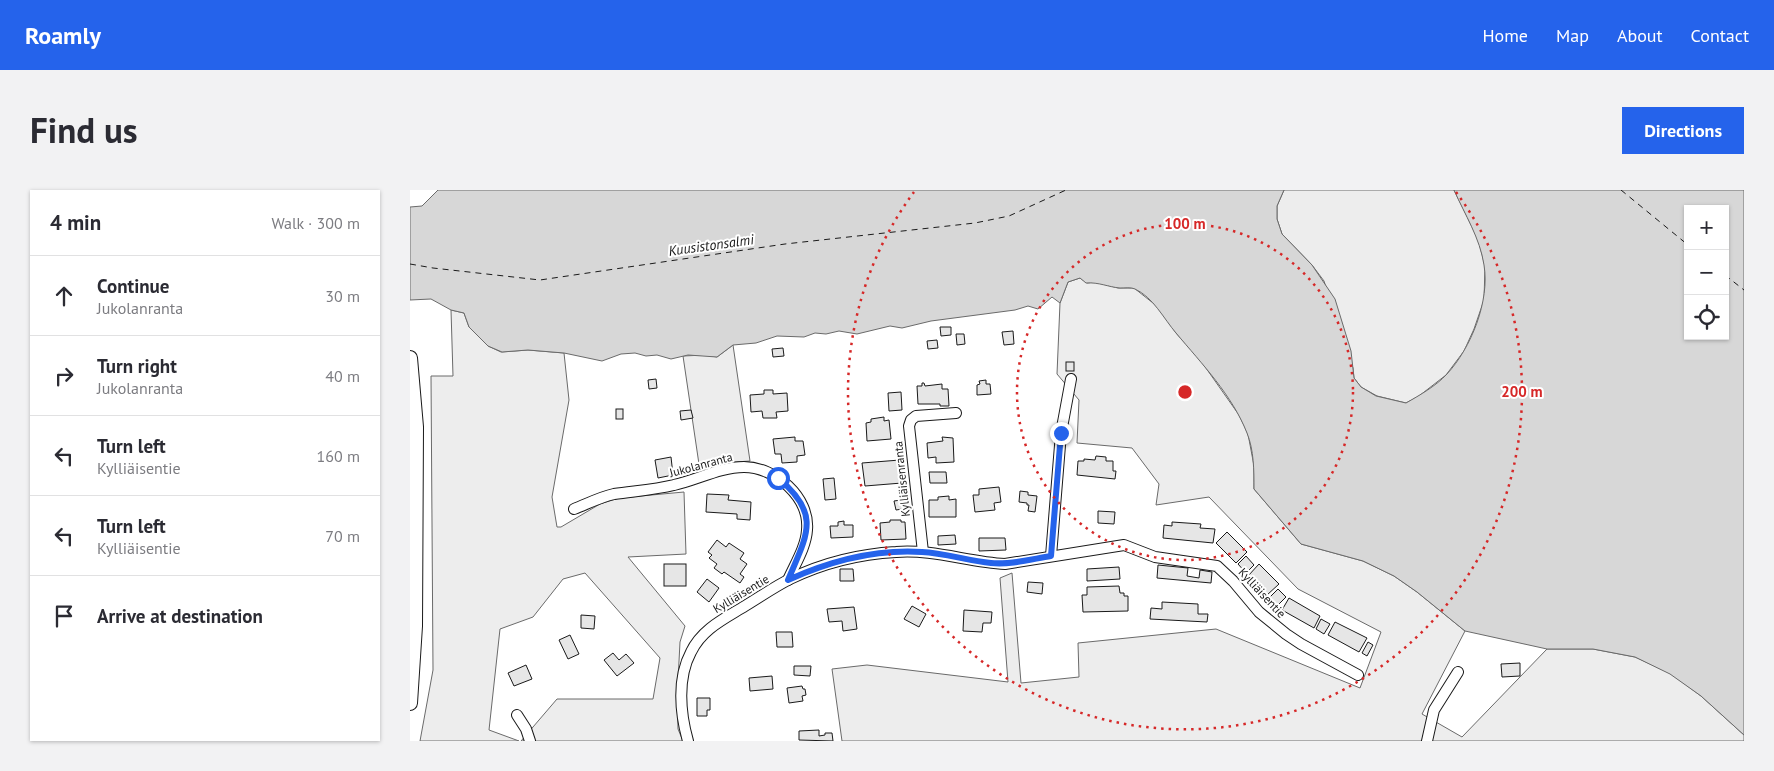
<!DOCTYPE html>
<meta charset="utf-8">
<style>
:root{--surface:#fff;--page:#f2f2f3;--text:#2b2b33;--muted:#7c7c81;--line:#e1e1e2;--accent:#2563eb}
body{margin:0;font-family:"PT Sans",sans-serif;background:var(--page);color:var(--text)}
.controls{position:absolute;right:15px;top:15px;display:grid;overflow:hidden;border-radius:0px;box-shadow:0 1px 4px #0004}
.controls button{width:45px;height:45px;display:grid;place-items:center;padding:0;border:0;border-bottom:1px solid var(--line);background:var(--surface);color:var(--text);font:25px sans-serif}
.stop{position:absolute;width:15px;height:15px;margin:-11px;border:4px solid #2563eb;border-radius:50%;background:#fff}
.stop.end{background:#2563eb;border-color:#fff;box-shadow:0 1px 5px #0008}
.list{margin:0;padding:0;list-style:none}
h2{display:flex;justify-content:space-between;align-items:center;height:65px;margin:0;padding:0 20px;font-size:21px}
h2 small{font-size:16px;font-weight:400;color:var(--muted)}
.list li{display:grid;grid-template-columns:32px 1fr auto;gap:15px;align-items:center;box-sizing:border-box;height:80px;padding:0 20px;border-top:1px solid var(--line)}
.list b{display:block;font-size:19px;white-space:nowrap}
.list p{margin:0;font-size:16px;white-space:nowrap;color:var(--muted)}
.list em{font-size:16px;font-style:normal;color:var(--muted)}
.icon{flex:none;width:28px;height:28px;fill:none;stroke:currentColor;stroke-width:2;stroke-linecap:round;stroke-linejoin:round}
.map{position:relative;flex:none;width:1334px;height:551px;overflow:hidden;border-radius:0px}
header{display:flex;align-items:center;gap:30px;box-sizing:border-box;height:70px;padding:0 25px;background:var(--accent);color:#fff}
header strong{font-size:24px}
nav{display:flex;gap:28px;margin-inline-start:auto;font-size:18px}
.intro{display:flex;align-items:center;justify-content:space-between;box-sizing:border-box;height:120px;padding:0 30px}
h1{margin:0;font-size:35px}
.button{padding:12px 22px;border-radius:0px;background:var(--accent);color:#fff;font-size:18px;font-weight:700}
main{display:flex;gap:30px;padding:0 30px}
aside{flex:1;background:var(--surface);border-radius:0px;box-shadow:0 1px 4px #0004}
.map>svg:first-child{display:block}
</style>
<header>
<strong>Roamly</strong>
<nav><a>Home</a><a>Map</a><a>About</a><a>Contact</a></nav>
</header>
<div class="intro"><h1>Find us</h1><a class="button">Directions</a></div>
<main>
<aside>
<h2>4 min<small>Walk · 300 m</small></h2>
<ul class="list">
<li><svg class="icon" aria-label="ahead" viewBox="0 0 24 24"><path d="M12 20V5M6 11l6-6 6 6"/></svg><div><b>Continue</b><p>Jukolanranta</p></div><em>30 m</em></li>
<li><svg class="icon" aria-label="right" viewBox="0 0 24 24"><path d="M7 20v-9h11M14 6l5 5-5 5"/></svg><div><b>Turn right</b><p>Jukolanranta</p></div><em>40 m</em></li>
<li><svg class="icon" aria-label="left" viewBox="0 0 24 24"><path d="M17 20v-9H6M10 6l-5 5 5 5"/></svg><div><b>Turn left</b><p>Kylliäisentie</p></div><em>160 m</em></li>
<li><svg class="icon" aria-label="left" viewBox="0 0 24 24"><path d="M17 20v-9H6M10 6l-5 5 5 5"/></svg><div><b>Turn left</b><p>Kylliäisentie</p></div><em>70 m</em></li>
<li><svg class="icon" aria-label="arrive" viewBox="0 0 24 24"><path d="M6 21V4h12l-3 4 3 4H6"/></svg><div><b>Arrive at destination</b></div></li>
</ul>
</aside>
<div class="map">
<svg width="1334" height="551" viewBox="0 0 1334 551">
<rect width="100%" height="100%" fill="#fff"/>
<!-- built -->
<g fill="#ededed" stroke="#6a6a6a">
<polygon points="874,0 1044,0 1068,49 1075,76 1074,110 1064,139 1054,161 1036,185 1009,206 996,213 967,206 951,197 944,188 943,178 914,91 902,75 872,44 867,29 867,16"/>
<polygon points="670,88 677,93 686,92 708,98 724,98 748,117 766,143 791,171 829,225 838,244 844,276 844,299 891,354 953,371 984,386 1007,402 1055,441 1012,524 1052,547 1137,459 1183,459 1225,467 1260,483 1291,506 1334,545 1334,551 432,551 422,479 457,475 598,492 590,388 602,383 611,493 669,487 668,453 806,439 950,498 971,442 888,399 799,307 746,315 749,294 722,258 667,253 669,210 647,184 650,113 658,92"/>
<polygon points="41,120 54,123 59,137 78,156 91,162 118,160 154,163 159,210 142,307 147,337 151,337 190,314 209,308 274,302 276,364 218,367 275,436 270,452 267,510 268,539 273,551 111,551 147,509 243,509 250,468 175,383 153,389 123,427 90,439 79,540 109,551 10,551 23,480 21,186 43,186"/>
<polygon points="323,155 340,271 310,273 290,281 273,166 295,165 307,167"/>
</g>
<!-- water -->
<path fill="#d7d7d7" stroke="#6a6a6a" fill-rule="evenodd" d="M28 0H874L867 16V29L872 44 902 75 925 109 941 161 944 188 951 197 966 206 996 213C1010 205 1026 196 1037 184 1061 158 1080 111 1074 75 1070 48 1055 25 1044 0H1334V545L1291 506 1260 484 1225 467 1183 459H1137L1055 441 1007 402 984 386 953 371 891 354 844 299C844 281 844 260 837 243 822 205 792 174 766 143 754 129 743 107 725 99 721 97 715 98 710 98 698 97 689 92 676 93L670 88 658 92 650 113 642 107 628 119 618 116 605 120 521 131 492 138 480 136 447 144 429 141 416 144 405 143 394 147 367 146 346 153 323 155 307 167 278 165 261 169 247 165 236 166 225 163 211 164 192 171 154 163 118 160 92 162 78 156 59 137 54 123 41 120 21 109 0 110V17L12 16ZM1278 19H1315V146H1278Z"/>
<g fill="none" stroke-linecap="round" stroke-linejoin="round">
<!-- ferry -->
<g stroke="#1a1a1a" stroke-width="1" stroke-dasharray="6 5" stroke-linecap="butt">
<polyline points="1211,0 1278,55"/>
<polyline points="0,74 23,78 130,90 375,54 565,33 599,26 656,0"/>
<polyline points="1315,85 1334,100"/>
</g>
</g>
<!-- building -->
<g fill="#e6e6e6" stroke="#1a1a1a">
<polygon points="530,137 541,137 541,145 531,146"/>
<polygon points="603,141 604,154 594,155 592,142"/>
<polygon points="546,144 554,144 555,154 547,155"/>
<polygon points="527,150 528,158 518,159 517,151"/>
<polygon points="373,158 374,166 363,167 362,159"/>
<rect x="656" y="172" width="8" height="9"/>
<polygon points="246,189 247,198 239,199 238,190"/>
<polygon points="576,190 576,194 580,194 581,204 567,205 567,195 570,194 569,191"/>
<polygon points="512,193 514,193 515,196 532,194 532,199 538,199 539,216 530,216 530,214 508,214 507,196 512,196"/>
<polygon points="354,200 363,200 363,204 377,203 378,221 366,222 367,228 353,228 352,221 341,222 340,205 354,204"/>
<polygon points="491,202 492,220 479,221 478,203"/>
<rect x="206" y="219" width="7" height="10"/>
<polygon points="281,220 283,228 271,230 270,221"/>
<polygon points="474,227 474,231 479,230 481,249 457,251 456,233 461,232 461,229"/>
<polygon points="385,247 385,251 393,251 395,265 387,266 387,272 372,273 371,264 365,264 363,249"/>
<polygon points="532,247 543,248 544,272 526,273 526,267 518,268 517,253 533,251"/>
<polygon points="686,266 696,267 696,271 703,271 703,281 706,281 705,289 667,285 668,271 674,271 674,269 685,270"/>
<polygon points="261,267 263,285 248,288 245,270"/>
<polygon points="490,270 492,293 455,296 452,273"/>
<polygon points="519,282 536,282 537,293 520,293"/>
<polygon points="424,288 426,309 415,310 413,289"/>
<polygon points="589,297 591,312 584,313 585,320 565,322 563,305 569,305 569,299"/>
<polygon points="610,301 618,302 618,305 627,306 625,322 618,321 619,315 617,315 617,313 609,312"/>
<polygon points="297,304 319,305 318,310 341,312 340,330 327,329 327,324 296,322"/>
<polygon points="539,306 539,310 546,309 546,327 519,327 519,310 528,310 528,307"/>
<polygon points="498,309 499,318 486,320 484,311"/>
<polygon points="688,321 705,322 704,334 688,333"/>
<polygon points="480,330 491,330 491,332 495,332 496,349 471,350 470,333 480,332"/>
<polygon points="434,331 434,335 443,335 443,347 421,348 420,336 428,336 428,332"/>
<polygon points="762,332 791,334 790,338 805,339 803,353 753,348 754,335 762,336"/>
<polygon points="817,342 837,362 826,373 806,353"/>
<polygon points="545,345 546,354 528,355 528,346"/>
<polygon points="569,348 595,348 596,360 569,361"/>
<polygon points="307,350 316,357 319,353 334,363 330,369 337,374 330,384 334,387 330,393 314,382 312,384 304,378 307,374 299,368 302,365 298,362"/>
<polygon points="836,366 844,375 836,383 828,374"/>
<rect x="254" y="374" width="22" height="22"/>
<polygon points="849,374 869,394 857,405 838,386"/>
<polygon points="748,375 778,378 777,386 789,388 790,380 802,382 801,393 747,388"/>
<polygon points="709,377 710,389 677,391 677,379"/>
<polygon points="430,379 443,379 444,391 430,391"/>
<polygon points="297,389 309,398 299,412 287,402"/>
<polygon points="618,392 633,393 632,404 617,402"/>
<polygon points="709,396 710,403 714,403 714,406 718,406 718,421 673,422 672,405 677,405 677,397"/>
<polygon points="868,399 876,407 867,416 859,408"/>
<polygon points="879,408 910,426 904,438 872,420"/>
<polygon points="752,412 788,414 788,424 798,424 797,432 740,429 741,418 752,419"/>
<polygon points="502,416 516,424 509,437 494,429"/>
<polygon points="444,417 447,439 433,441 432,431 419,432 417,419"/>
<polygon points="554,420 582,422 581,433 573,433 572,442 553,441"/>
<polygon points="171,425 185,426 184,439 171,438"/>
<polygon points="911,429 920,434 914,444 906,439"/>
<polygon points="925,432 957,448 949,462 918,445"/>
<polygon points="366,442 382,442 383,457 367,457"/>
<polygon points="160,445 169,464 158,469 149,450"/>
<polygon points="958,452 963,455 957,466 952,463"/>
<polygon points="203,463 209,470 216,464 224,473 207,486 194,470"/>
<polygon points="1110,473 1110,486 1092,487 1091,474"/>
<polygon points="116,475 122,489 104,496 98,483"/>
<polygon points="384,476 401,476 400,486 384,485"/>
<polygon points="362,486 363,499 340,501 339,488"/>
<polygon points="392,496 393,499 395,499 396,505 392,506 393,511 379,513 377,498"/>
<polygon points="287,508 300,508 300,520 297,520 297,526 287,526"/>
<polygon points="409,540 409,546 415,545 415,543 422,543 423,551 389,550 389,541"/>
</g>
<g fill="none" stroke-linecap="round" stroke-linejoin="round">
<defs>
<g id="minor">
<path d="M164 319C177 314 190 307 204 304 224 301 244 300 264 295 287 290 310 277 334 277 365 277 400 307 397 340 396 357 385 374 378 390"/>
<polyline points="513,362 499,236 501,230 506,226 546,223"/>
<polyline points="641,366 651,243 661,189"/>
<polyline points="107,525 116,539 120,551"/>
<path d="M278 551C270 523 267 488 281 462 292 439 314 429 335 416 350 407 364 397 380 389 413 373 449 364 486 362 523 359 558 372 595 374L714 355 745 367 807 376 823 391 849 422 876 444 891 454 948 485"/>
<polyline points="1017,551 1024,520 1048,482"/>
</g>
<polyline id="secondary" points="0,168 6,237 5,436 0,513"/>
</defs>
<!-- minor casing -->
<use href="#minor" stroke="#1a1a1a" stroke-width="12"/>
<!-- secondary casing -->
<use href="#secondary" stroke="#1a1a1a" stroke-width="16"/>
<!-- minor -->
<use href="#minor" stroke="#fff" stroke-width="10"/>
<!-- secondary -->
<use href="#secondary" stroke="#fff" stroke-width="14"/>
</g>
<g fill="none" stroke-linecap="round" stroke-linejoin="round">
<!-- route -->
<path stroke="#2563eb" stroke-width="6" d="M368 288C412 324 397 345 378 390 420 371 466 359 512 362 535 363 558 371 581 373 601 375 622 369 641 366L651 243"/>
</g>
<!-- distance rings -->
<g fill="none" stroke="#d62828" stroke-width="2.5" stroke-dasharray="2.5 5">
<circle cx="775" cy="202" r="168"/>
<path d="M1046 2A337 337 0 1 1 504 2"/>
</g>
<g text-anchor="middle" stroke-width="4" stroke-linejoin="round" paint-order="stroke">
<!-- street labels -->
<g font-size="12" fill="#1a1a1a" stroke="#fff">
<text transform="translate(291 275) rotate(-15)" y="4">Jukolanranta</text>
<text transform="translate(492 289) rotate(-96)" y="4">Kylliäisenranta</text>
<text transform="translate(852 403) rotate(47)" y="4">Kylliäisentie</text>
<text transform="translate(331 404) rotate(-31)" y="4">Kylliäisentie</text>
</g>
<!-- water labels -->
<g font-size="14" font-style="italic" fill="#1a1a1a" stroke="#fff">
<text transform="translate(301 55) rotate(-8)" y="5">Kuusistonsalmi</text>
</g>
</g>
<circle cx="775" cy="202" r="8" fill="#d62828" stroke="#fff" stroke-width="2.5"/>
<g font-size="15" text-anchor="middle" font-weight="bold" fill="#d62828" stroke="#fff" stroke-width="4" stroke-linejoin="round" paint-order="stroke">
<text x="775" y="39">100 m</text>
<text x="1112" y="207">200 m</text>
</g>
</svg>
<div class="controls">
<button>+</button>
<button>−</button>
<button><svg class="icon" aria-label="locate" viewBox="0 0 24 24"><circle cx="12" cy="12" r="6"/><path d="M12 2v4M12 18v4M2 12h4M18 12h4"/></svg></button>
</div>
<div class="stop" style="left:368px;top:288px"></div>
<div class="stop end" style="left:651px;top:243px"></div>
</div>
</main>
